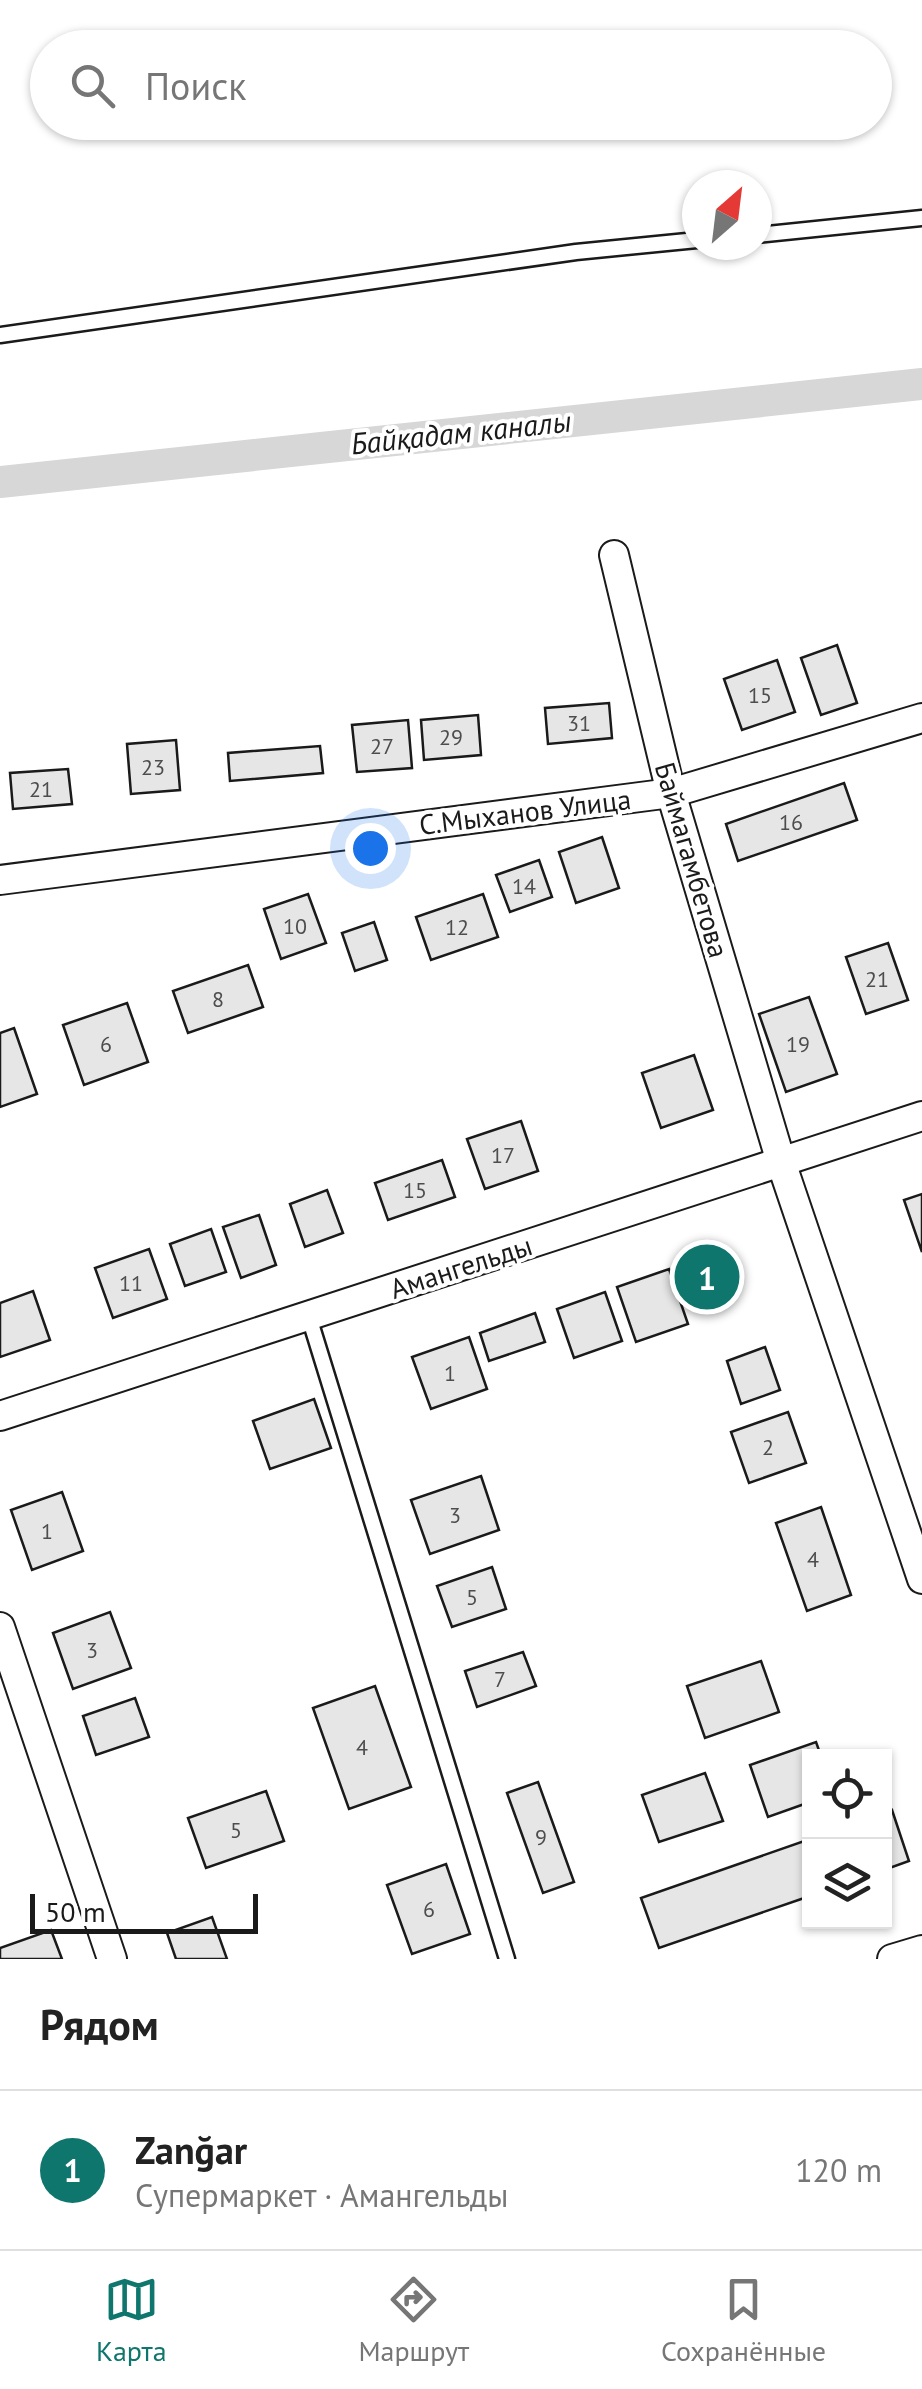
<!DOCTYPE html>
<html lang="ru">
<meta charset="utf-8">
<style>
:root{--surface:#fff;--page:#f2f2f2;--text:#222;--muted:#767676;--line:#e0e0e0;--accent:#0f766e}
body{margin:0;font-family:"PT Sans",sans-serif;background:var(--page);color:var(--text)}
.controls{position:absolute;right:30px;bottom:30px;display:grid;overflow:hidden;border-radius:0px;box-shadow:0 2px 8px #0004}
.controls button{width:90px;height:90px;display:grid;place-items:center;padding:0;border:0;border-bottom:2px solid var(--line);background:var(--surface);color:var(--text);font:50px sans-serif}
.compass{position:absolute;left:682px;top:170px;width:90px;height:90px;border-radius:50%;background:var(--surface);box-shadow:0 2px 8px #0004;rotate:28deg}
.scale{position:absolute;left:30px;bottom:25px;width:228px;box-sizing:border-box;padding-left:10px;border:5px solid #1a1a1a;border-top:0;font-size:28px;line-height:35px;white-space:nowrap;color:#1a1a1a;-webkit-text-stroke:8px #fff;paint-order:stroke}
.you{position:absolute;left:370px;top:848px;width:35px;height:35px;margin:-25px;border:8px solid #fff;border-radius:50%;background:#1a73e8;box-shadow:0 0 0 15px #1a73e833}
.badge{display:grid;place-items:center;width:65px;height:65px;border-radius:50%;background:var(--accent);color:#fff;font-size:32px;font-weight:700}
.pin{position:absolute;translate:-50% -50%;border:5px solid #fff;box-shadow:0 2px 10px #0006}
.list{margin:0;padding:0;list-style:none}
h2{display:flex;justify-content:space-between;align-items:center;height:130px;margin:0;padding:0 40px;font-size:42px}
h2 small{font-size:32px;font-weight:400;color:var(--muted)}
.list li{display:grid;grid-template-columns:65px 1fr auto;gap:30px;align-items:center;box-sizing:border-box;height:160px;padding:0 40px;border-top:2px solid var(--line)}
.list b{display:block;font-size:38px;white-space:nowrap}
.list p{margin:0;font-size:32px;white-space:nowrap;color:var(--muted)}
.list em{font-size:32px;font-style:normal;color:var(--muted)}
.icon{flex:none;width:55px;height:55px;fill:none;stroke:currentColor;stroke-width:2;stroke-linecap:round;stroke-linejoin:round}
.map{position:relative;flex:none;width:922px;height:1959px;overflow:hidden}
.search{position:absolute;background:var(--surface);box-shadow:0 2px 8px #0004;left:30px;right:30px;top:30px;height:110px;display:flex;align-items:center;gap:25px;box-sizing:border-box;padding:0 35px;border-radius:55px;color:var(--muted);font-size:38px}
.sheet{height:290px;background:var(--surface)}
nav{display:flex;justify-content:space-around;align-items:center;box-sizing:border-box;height:140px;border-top:2px solid var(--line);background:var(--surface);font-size:28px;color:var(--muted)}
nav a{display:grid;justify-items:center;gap:5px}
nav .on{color:var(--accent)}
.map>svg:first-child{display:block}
</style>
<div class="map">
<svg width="922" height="1959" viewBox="0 0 922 1959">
<rect width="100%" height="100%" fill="#fff"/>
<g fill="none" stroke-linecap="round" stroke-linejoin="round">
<!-- canal -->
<polyline stroke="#d7d7d7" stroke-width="32" points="0,482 922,384"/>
</g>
<!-- building -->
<g fill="#e6e6e6" stroke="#1a1a1a" stroke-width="2.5">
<polygon points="837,645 857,703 821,715 801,658"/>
<polygon points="777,660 795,712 742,730 724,679"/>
<polygon points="609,703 612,738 548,744 545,708"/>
<polygon points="478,715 481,755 424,760 421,720"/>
<polygon points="408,720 412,768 357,772 352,725"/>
<polygon points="176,740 180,790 131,794 127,744"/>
<polygon points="320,746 323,773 230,781 228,753"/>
<polygon points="68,769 72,804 13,809 10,773"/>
<polygon points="844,783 857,820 738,861 726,824"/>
<polygon points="602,837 619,888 576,903 559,852"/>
<polygon points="539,860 552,897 510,912 496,875"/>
<polygon points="308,894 326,943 281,959 264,909"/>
<polygon points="483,894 498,937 431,960 416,917"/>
<polygon points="374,922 387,960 355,971 342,933"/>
<polygon points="888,943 908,1000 866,1014 846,957"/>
<polygon points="248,965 263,1007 188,1033 173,991"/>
<polygon points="809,997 837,1074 786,1092 759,1014"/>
<polygon points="127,1003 148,1062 84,1085 63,1025"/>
<polygon points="14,1028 37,1094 0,1107 0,1033"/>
<polygon points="694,1055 713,1110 661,1128 642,1073"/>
<polygon points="521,1121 538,1171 485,1189 467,1139"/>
<polygon points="442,1160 455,1197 388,1220 375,1183"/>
<polygon points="327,1190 343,1233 305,1247 290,1204"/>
<polygon points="922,1194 922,1252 904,1200"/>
<polygon points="259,1215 276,1265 241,1278 223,1227"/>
<polygon points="211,1229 226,1272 185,1286 170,1244"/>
<polygon points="149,1249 167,1299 113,1318 95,1268"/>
<polygon points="669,1269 688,1324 636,1342 617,1287"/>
<polygon points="33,1291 50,1340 0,1357 0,1303"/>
<polygon points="605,1292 622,1341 574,1358 557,1309"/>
<polygon points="535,1313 545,1342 489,1361 480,1333"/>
<polygon points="469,1337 487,1389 431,1409 412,1357"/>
<polygon points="765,1347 780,1390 741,1404 727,1361"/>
<polygon points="314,1399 331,1448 270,1469 253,1421"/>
<polygon points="788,1412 806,1463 749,1483 731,1432"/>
<polygon points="481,1476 499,1530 430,1554 411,1500"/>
<polygon points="62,1492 83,1551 32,1570 11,1510"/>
<polygon points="821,1507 851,1595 807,1611 776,1523"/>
<polygon points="492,1567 506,1609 452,1627 437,1586"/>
<polygon points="110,1612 131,1668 73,1689 53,1633"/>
<polygon points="523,1652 536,1686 477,1707 465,1671"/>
<polygon points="761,1661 779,1712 705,1738 687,1686"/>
<polygon points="375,1686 411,1787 349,1809 313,1708"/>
<polygon points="135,1698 149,1737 96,1755 83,1716"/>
<polygon points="816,1742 821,1756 810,1756 810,1802 768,1817 750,1765"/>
<polygon points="705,1773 723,1821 659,1842 642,1795"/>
<polygon points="538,1782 574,1882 543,1893 507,1793"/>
<polygon points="266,1791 284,1841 206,1868 188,1818"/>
<polygon points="892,1810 909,1861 884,1870 884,1813"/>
<polygon points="810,1839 810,1896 659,1948 641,1898"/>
<polygon points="446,1864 470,1934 412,1954 387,1885"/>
<polygon points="212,1917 227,1959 176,1959 167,1933"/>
<polygon points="51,1930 62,1959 0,1959 0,1948"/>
</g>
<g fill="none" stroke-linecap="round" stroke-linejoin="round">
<defs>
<g id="lane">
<polyline points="757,235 922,218"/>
<polyline points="0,335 576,252 697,240"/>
<polyline points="309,1317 507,1959"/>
</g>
<g id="street">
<polyline points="614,555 671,793 781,1162 922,1579"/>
<polyline points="0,880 671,793 922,718"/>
<polyline points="0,1416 922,1116"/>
<polyline points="0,1627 112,1959"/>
<polyline points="892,1959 922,1950"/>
</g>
</defs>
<!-- lane casing -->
<use href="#lane" stroke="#1a1a1a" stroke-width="19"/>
<!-- street casing -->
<use href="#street" stroke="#1a1a1a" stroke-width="32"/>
<!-- lane -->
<use href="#lane" stroke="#fff" stroke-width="14"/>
<!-- street -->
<use href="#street" stroke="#fff" stroke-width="28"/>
</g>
<g text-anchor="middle" stroke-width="8" stroke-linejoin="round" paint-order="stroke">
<!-- number labels -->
<g font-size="22" fill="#4d4d4d">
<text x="760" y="703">15</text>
<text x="579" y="731">31</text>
<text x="451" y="745">29</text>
<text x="382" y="754">27</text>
<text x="153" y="775">23</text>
<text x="41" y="797">21</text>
<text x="791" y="830">16</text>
<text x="524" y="894">14</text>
<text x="295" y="934">10</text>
<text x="457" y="935">12</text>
<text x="877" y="987">21</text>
<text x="218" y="1007">8</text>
<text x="106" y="1052">6</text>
<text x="798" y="1052">19</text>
<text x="503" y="1163">17</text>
<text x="415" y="1198">15</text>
<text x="131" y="1291">11</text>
<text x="450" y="1381">1</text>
<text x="768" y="1455">2</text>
<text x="455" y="1523">3</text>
<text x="47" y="1539">1</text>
<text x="813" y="1567">4</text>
<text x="472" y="1605">5</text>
<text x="92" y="1658">3</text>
<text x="500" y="1687">7</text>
<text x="362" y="1755">4</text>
<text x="236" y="1838">5</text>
<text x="541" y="1845">9</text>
<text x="429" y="1917">6</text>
</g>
<!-- street labels -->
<g font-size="28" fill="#1a1a1a" stroke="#fff">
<text transform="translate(525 812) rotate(-7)" y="10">С.Мыханов Улица</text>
<text transform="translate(692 860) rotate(74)" y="10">Баймагамбетова</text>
<text transform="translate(461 1267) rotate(-18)" y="10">Амангельды</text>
</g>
<!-- water labels -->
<g font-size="30" font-style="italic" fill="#1a1a1a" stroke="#fff">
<text transform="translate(461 433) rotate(-6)" y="10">Байқадам каналы</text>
</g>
</g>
</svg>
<div class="controls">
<button><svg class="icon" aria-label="locate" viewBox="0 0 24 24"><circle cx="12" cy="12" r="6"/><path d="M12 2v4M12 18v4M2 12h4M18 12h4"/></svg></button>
<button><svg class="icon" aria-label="layers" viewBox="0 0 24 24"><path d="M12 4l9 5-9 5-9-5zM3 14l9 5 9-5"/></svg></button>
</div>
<svg class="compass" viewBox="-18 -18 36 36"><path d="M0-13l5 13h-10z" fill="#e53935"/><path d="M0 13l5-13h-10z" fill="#767676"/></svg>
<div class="scale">50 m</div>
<div class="you"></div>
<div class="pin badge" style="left:707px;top:1277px">1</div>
<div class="search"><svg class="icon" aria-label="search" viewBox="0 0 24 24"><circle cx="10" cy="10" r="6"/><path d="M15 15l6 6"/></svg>Поиск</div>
</div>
<section class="sheet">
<h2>Рядом<small></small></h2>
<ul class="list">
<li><span class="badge">1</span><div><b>Zanğar</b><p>Супермаркет · Амангельды</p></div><em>120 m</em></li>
</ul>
</section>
<nav>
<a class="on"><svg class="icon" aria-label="map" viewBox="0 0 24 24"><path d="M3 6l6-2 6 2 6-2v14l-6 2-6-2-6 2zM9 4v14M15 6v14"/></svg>Карта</a>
<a><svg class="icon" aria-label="directions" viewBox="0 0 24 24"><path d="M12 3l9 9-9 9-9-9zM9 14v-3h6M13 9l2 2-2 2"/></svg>Маршрут</a>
<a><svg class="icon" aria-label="saved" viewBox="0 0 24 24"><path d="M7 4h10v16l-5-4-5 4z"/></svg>Сохранённые</a>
</nav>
